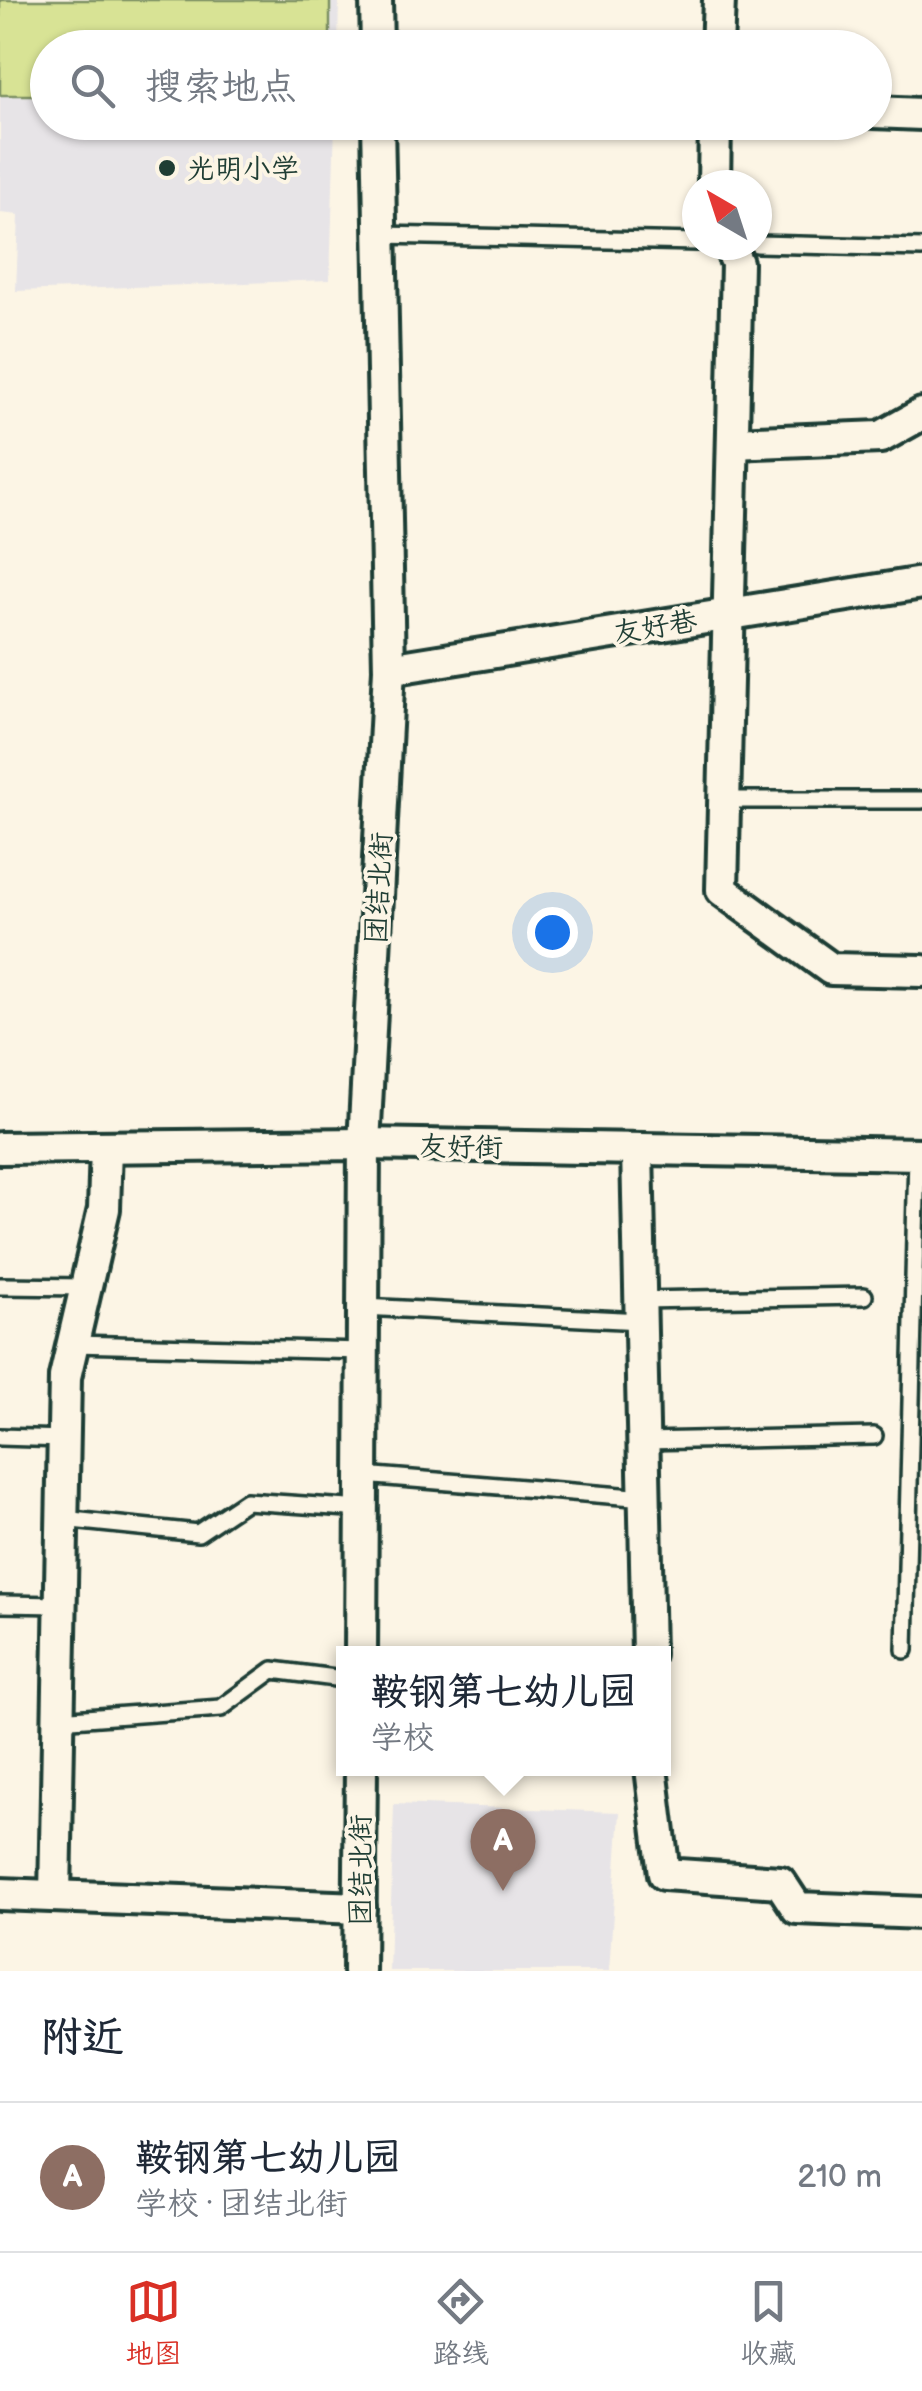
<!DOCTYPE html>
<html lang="zh">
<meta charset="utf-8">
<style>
:root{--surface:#fff;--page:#f6f6f7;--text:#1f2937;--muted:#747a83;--line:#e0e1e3;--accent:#d93025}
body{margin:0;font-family:"Balsamiq Sans","LXGW WenKai TC",sans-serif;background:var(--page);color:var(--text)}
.compass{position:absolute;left:682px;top:170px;width:90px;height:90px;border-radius:50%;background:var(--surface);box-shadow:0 2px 8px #0004;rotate:321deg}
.you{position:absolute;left:552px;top:932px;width:35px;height:35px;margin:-25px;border:8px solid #fff;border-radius:50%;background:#1a73e8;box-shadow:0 0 0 15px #1a73e833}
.badge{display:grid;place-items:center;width:65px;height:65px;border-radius:50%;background:var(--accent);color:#fff;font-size:32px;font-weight:700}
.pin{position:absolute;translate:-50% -82px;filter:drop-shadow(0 2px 5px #0008)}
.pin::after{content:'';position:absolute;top:52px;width:35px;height:30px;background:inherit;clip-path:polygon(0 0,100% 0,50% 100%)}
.popup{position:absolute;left:336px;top:1646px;width:335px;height:130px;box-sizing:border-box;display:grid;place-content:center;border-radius:0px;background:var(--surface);filter:drop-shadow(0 2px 8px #0005);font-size:32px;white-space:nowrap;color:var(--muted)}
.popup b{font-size:38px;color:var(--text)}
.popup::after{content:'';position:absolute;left:50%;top:100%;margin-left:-20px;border:20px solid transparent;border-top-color:var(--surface)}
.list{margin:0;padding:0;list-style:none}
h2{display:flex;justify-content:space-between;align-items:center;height:130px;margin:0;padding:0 40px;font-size:42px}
h2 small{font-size:32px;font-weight:400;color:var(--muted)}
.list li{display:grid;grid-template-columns:65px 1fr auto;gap:30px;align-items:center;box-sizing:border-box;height:150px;padding:0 40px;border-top:2px solid var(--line)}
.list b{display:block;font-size:38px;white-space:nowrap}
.list p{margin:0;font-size:32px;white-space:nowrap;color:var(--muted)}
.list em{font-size:32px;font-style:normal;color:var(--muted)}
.icon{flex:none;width:55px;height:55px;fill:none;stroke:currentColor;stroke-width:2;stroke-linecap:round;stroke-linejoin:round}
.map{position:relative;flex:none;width:922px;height:1971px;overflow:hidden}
.search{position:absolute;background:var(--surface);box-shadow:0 2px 8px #0004;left:30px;right:30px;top:30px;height:110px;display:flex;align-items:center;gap:25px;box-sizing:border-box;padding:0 35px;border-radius:55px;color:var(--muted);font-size:38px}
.sheet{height:280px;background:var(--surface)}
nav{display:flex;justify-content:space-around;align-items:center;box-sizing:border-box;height:140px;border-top:2px solid var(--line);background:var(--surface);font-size:28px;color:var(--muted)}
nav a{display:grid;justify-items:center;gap:5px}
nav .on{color:var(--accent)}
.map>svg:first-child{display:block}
</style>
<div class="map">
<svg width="922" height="1971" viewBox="0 0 922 1971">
<rect width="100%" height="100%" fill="#fcf5e5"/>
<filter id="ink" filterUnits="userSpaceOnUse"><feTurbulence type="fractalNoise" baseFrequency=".01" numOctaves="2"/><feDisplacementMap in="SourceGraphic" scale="20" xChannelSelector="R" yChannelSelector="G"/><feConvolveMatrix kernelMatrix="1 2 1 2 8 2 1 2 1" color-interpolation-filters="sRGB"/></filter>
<g filter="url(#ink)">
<!-- built -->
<g fill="#e7e4e7">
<polygon points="0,0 339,0 338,47 48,48 48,122 335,123 330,280 16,291 19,215 0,213"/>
<polygon points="394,1804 620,1812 609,1971 389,1971"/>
</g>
<!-- green -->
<polygon fill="#d8e395" stroke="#7c9064" stroke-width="2.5" points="0,0 330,0 330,47 48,48 47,95 0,95"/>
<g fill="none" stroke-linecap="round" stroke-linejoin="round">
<defs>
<g id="service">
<polyline points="381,235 697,242"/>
<polyline points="757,244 922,248"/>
<polyline points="724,800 922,800"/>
<polyline points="0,1286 86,1287"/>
<polyline points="641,1300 864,1296"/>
<polyline points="363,1307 641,1321"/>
<polyline points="73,1344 363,1351"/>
<polyline points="0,1437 64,1439"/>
<polyline points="644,1441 874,1436"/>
<polyline points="363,1475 646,1498"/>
<polyline points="62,1519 198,1533 246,1501 363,1509"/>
<polyline points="0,1604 61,1605"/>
<polyline points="905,1650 917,1154"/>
<polyline points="58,1720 221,1708 273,1670 343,1679"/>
</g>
<g id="minor">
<polyline points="376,0 377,48"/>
<polyline points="717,48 719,0"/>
<polyline points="874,112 922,114"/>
<polyline points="714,185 715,122"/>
<polyline points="729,245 737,263 722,890 831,969 922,971"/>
<polyline points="733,443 881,437 922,414"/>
<polyline points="389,669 922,583"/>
<polyline points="0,1148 364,1144 922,1154"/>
<polyline points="637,1149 648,1654"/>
<polyline points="361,1654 364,1144 389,669 378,122"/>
<polyline points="651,1768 664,1874 780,1882 797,1908 922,1913"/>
<polyline points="0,1894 360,1908"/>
<polyline points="55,1896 65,1377 104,1209 106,1147"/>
<polyline points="359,1971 361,1768"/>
</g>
</defs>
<!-- service casing -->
<use href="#service" stroke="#1f3d34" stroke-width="22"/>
<!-- minor casing -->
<use href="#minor" stroke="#1f3d34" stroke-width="38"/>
<!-- service -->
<use href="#service" stroke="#fcf5e5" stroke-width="15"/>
<!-- minor -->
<use href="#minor" stroke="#fcf5e5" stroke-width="30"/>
</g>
</g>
<!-- markers -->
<circle fill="#1f3d34" stroke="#fcf5e5" stroke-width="4" cx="167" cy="168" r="10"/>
<g text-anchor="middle" stroke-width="8" stroke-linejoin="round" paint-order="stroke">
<!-- poi labels -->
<g font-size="28" fill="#1f3d34" stroke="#fcf5e5" text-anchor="start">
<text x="187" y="178">光明小学</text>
</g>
<!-- street labels -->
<g font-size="28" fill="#1f3d34" stroke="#fcf5e5">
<text transform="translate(655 626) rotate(-9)" y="10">友好巷</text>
<text transform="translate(378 888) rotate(-87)" y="10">团结北街</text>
<text transform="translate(461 1146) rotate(1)" y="10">友好街</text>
<text transform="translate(360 1870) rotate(-90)" y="10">团结北街</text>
</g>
</g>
</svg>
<svg class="compass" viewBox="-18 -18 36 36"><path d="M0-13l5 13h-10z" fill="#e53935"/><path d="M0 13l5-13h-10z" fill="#747a83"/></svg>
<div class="you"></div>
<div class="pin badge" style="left:503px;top:1891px;background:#8d6e63">A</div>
<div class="popup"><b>鞍钢第七幼儿园</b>学校</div>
<div class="search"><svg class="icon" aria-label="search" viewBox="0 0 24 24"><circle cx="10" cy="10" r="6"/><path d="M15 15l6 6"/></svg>搜索地点</div>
</div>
<section class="sheet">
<h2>附近<small></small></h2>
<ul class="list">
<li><span class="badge" style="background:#8d6e63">A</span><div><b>鞍钢第七幼儿园</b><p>学校 · 团结北街</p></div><em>210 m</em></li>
</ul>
</section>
<nav>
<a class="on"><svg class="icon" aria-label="map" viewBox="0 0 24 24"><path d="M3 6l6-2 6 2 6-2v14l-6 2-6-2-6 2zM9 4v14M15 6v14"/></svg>地图</a>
<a><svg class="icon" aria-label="directions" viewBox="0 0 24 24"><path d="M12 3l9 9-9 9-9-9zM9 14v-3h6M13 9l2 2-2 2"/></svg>路线</a>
<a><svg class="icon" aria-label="saved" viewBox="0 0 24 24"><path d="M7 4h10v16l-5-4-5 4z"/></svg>收藏</a>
</nav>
